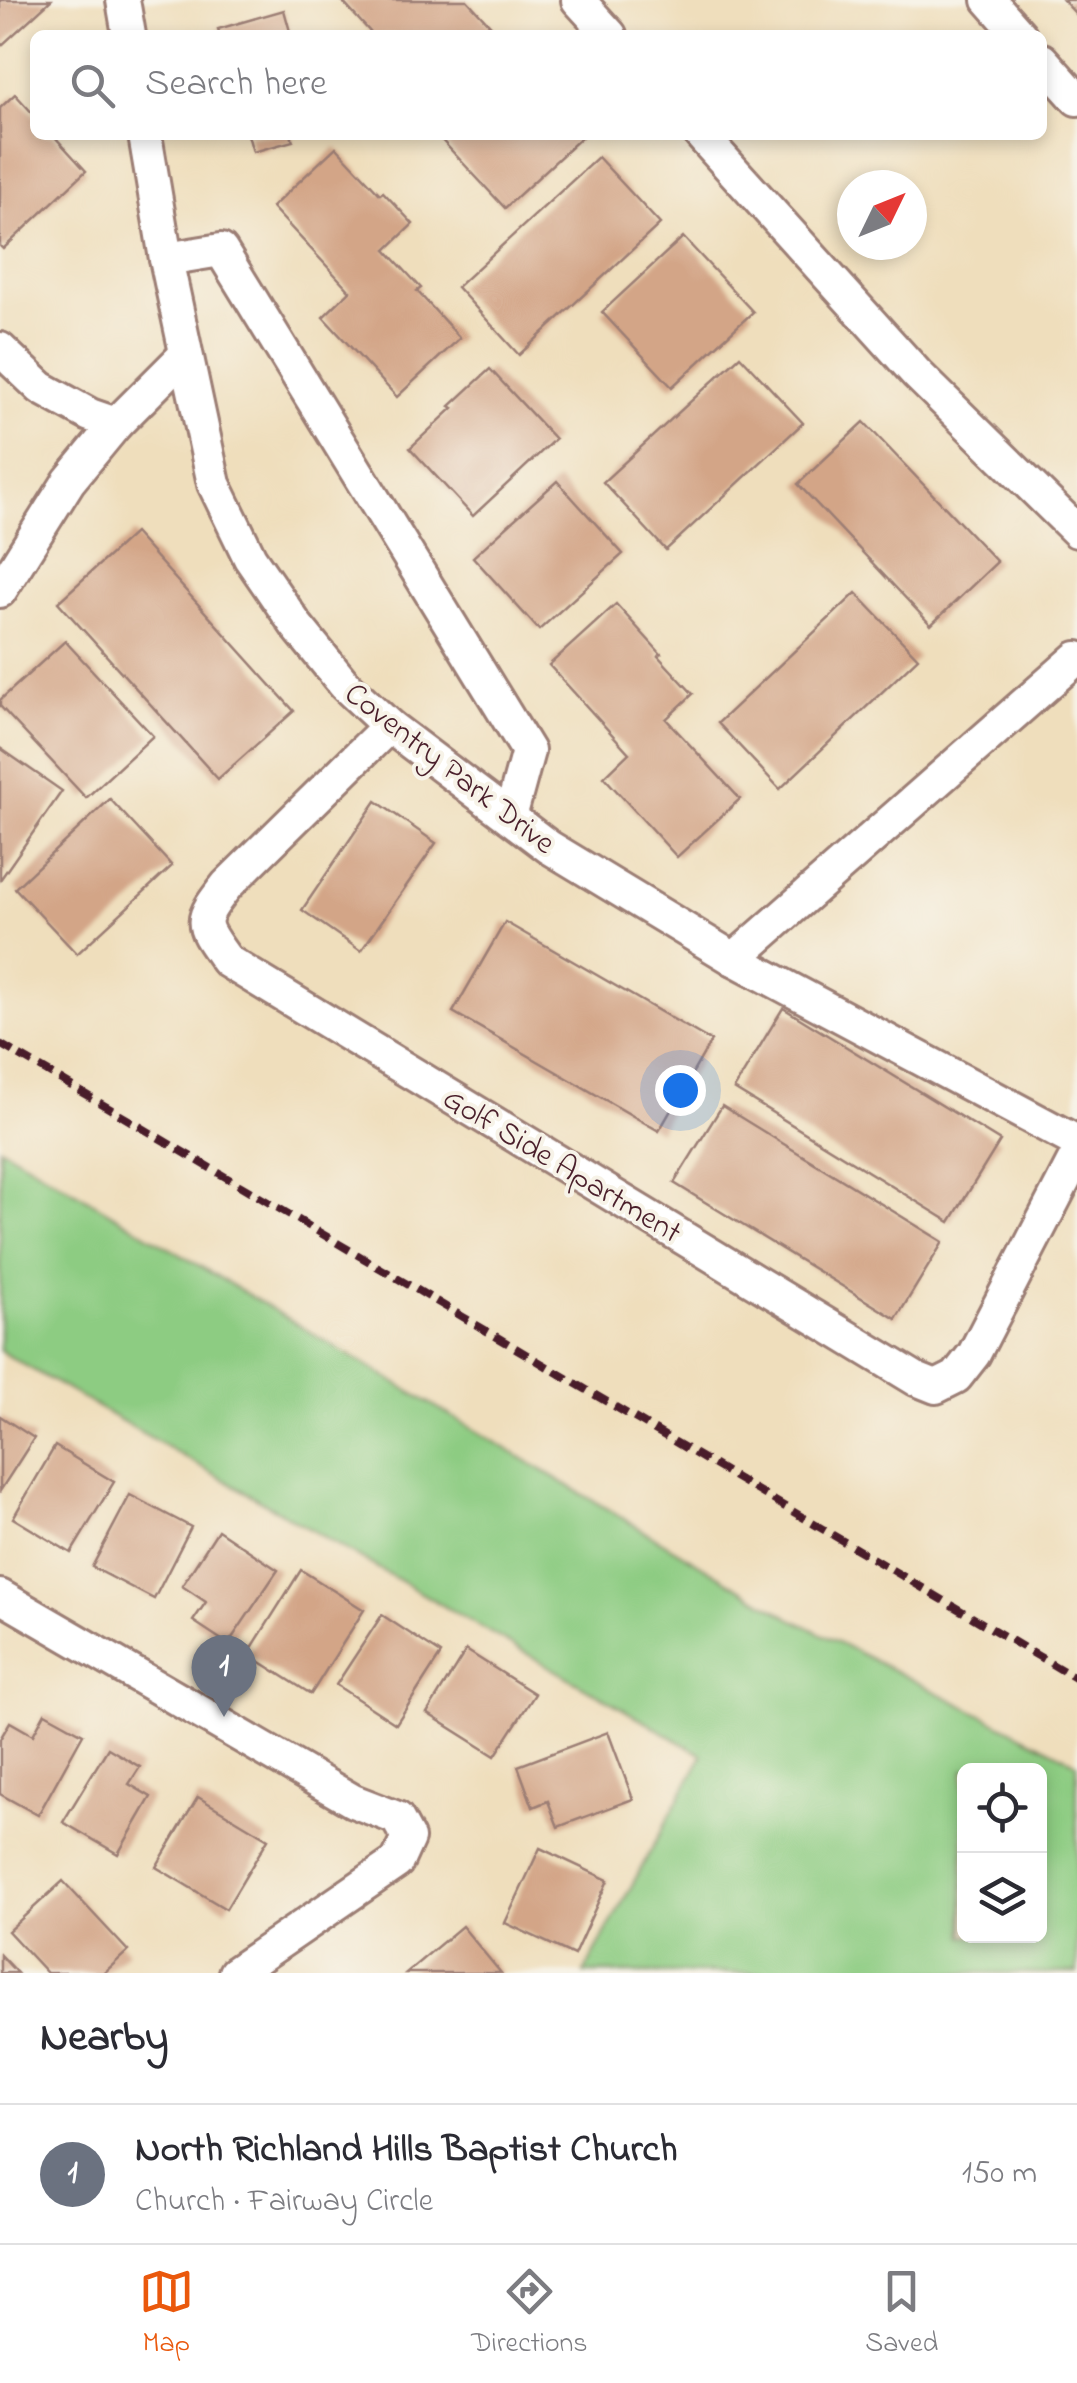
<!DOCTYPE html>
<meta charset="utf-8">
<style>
:root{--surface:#fff;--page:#f2f2f3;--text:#2b2b33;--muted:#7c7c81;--line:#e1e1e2;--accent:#ea580c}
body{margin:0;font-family:"Indie Flower",sans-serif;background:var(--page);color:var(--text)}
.controls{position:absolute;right:30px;bottom:30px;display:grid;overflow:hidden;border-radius:15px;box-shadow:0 5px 15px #0003}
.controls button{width:90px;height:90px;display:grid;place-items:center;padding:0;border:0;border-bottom:2px solid var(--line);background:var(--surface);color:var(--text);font:50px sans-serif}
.compass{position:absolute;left:837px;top:170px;width:90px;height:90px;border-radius:50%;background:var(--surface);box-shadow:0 5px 15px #0003;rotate:47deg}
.you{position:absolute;left:680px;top:1090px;width:35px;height:35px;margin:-25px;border:8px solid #fff;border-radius:50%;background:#1a73e8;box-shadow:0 0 0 15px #1a73e833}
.badge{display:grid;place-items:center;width:65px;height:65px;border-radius:50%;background:var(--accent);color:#fff;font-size:32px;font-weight:700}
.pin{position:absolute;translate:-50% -82px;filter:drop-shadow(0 2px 5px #0008)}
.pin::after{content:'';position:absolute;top:52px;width:35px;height:30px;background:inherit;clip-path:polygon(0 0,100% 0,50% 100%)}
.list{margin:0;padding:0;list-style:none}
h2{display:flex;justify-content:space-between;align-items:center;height:130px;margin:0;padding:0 40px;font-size:42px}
h2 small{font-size:32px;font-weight:400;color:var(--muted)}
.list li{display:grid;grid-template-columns:65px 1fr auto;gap:30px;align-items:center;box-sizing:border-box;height:140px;padding:0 40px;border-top:2px solid var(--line)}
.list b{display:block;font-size:38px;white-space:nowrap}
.list p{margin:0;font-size:32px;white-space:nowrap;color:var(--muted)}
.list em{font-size:32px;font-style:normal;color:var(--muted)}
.icon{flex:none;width:55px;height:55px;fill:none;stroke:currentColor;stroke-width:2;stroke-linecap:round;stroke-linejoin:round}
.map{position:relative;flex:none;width:1077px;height:1973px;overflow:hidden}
.search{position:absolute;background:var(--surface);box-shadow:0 5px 15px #0003;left:30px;right:30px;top:30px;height:110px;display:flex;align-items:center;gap:25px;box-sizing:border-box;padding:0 35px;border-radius:15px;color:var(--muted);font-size:38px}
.sheet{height:270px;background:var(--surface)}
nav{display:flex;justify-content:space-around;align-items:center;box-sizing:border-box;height:140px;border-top:2px solid var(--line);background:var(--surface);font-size:28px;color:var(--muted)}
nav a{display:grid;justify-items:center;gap:5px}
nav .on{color:var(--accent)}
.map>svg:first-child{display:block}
</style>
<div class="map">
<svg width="1077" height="1973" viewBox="0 0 1077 1973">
<rect width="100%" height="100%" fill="#f7f3e8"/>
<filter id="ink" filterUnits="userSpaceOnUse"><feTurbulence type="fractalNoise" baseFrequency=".01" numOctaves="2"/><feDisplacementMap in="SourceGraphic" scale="20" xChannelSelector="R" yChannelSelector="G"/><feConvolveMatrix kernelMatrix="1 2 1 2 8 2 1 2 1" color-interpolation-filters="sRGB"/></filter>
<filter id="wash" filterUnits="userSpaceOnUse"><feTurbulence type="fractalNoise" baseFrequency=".0048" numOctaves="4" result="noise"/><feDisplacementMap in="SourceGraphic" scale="40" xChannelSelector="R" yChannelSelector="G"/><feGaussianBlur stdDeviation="2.25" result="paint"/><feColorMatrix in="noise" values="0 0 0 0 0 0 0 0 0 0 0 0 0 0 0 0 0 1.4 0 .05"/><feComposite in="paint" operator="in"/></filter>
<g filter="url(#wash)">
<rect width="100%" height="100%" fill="#efdebc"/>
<!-- green -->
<path fill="#8dcc82" stroke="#6c7656" stroke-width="2.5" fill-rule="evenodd" d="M0 1147 790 1618 1077 1763V1973H584L703 1755 0 1351ZM964 1770H1040V1936H964Z"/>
<g id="blocks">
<!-- building -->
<g fill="#d3a587">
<polygon points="0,0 51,0 0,47"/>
<polygon points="341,0 467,0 499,35 373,35"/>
<polygon points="1063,0 1077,0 1077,15"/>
<polygon points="284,10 291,35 220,35 218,29"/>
<polygon points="15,94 35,116 35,135 53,135 86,171 3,249 0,246 0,108"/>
<polygon points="248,135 291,135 293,141 253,152"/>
<polygon points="437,135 584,135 505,208"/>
<polygon points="336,147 380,194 383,192 413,224 386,250 421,288 417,291 460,338 397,397 323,317 350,291 272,207"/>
<polygon points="598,157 660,224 519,355 457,287"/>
<polygon points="683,237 753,312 672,387 602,312"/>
<polygon points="740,356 803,423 666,550 603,482"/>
<polygon points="490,369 555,439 473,516 410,448 453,408 450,406"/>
<polygon points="864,422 997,562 931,625 798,484"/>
<polygon points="557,481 623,554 539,630 473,557"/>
<polygon points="134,533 294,711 218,779 58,602"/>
<polygon points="856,593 918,658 780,789 718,723"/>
<polygon points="616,604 661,654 658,656 693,694 666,719 740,799 677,857 604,777 629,753 549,665"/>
<polygon points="65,641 153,736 86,798 0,706 0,700"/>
<polygon points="0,748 62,791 0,880"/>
<polygon points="110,799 172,866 77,954 15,888"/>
<polygon points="376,801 436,843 361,951 302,910"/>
<polygon points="505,922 711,1041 659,1131 453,1012"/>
<polygon points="783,1008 1000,1141 950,1222 734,1089"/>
<polygon points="722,1106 943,1242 896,1319 674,1183"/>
<polygon points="0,1416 34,1438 0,1491"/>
<polygon points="55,1446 114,1482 71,1553 13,1518"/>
<polygon points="130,1495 191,1527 154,1599 92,1567"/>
<polygon points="218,1530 278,1570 228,1644 193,1621 206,1602 182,1586"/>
<polygon points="301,1570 364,1610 311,1694 248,1654"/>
<polygon points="382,1615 441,1654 396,1724 336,1685"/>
<polygon points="466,1650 535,1694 495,1756 427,1713"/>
<polygon points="45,1713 83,1734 38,1815 0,1794 0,1739 10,1722 33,1735"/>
<polygon points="608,1732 633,1799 558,1827 548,1801 533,1807 518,1766"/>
<polygon points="108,1748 140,1767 129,1784 151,1797 118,1854 63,1822"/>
<polygon points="198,1797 268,1839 226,1909 156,1867"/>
<polygon points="540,1848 608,1880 574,1955 505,1923"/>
<polygon points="63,1881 128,1951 104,1973 47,1973 8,1931"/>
<polygon points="462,1926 501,1973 406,1973"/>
<polygon points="0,1955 17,1973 0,1973"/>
</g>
</g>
</g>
<g filter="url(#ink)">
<use href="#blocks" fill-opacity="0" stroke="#9c7e74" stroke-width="2.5"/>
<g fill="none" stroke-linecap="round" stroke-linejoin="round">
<defs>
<g id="minor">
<polyline points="123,0 129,35"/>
<polyline points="578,0 610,35"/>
<polyline points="989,0 1020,35"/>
<polyline points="1042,60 1077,99"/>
<polyline points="145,135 166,259 214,484 250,558 296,625 344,684 389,726 549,847 734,959 1077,1142"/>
<polyline points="701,135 917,374 1077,531"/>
<polyline points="166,259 221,250 528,751 510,817"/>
<polyline points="0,349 41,388 90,415 116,424 69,481 0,591"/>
<polyline points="116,424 185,355"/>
<path d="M389 726 227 885C197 923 200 923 227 961L916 1379 936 1387 956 1377 974 1354 1077 1155"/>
<polyline points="734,959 1077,658"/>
<polyline points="0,1596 353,1801 397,1818 408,1838 397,1862 235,1973"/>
</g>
</defs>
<!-- minor casing -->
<use href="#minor" stroke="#9c7e74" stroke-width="38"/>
<!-- minor -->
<use href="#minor" stroke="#fff" stroke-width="32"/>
<!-- rail -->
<polyline stroke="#4a1f2b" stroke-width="8" stroke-dasharray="15 8" stroke-linecap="butt" points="0,1044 1077,1679"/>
</g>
</g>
<g text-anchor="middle" stroke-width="8" stroke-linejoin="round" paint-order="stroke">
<!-- street labels -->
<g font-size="32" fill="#4a1f2b" stroke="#f7f3e8">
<text transform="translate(451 767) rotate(38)" y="11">Coventry Park Drive</text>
<text transform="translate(563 1164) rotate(31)" y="11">Golf Side Apartment</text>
</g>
</g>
</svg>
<div class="controls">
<button><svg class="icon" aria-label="locate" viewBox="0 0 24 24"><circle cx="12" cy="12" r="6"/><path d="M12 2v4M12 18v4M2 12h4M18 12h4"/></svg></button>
<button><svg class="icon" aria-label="layers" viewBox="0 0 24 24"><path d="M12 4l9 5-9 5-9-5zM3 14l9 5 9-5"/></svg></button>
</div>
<svg class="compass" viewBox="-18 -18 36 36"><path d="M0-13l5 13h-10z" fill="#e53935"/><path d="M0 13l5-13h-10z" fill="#7c7c81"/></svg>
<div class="you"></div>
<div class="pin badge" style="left:224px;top:1717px;background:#6b7280">1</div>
<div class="search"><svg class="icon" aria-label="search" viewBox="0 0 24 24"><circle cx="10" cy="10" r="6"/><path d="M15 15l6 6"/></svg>Search here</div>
</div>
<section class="sheet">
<h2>Nearby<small></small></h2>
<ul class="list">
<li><span class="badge" style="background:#6b7280">1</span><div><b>North Richland Hills Baptist Church</b><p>Church · Fairway Circle</p></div><em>150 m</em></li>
</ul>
</section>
<nav>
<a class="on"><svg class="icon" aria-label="map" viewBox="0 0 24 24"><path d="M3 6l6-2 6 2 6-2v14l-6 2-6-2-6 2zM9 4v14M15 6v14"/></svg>Map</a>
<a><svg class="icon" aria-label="directions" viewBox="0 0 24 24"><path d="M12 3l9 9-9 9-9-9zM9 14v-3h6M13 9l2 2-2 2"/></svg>Directions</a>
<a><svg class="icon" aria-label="saved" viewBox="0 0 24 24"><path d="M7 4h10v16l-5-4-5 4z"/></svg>Saved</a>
</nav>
